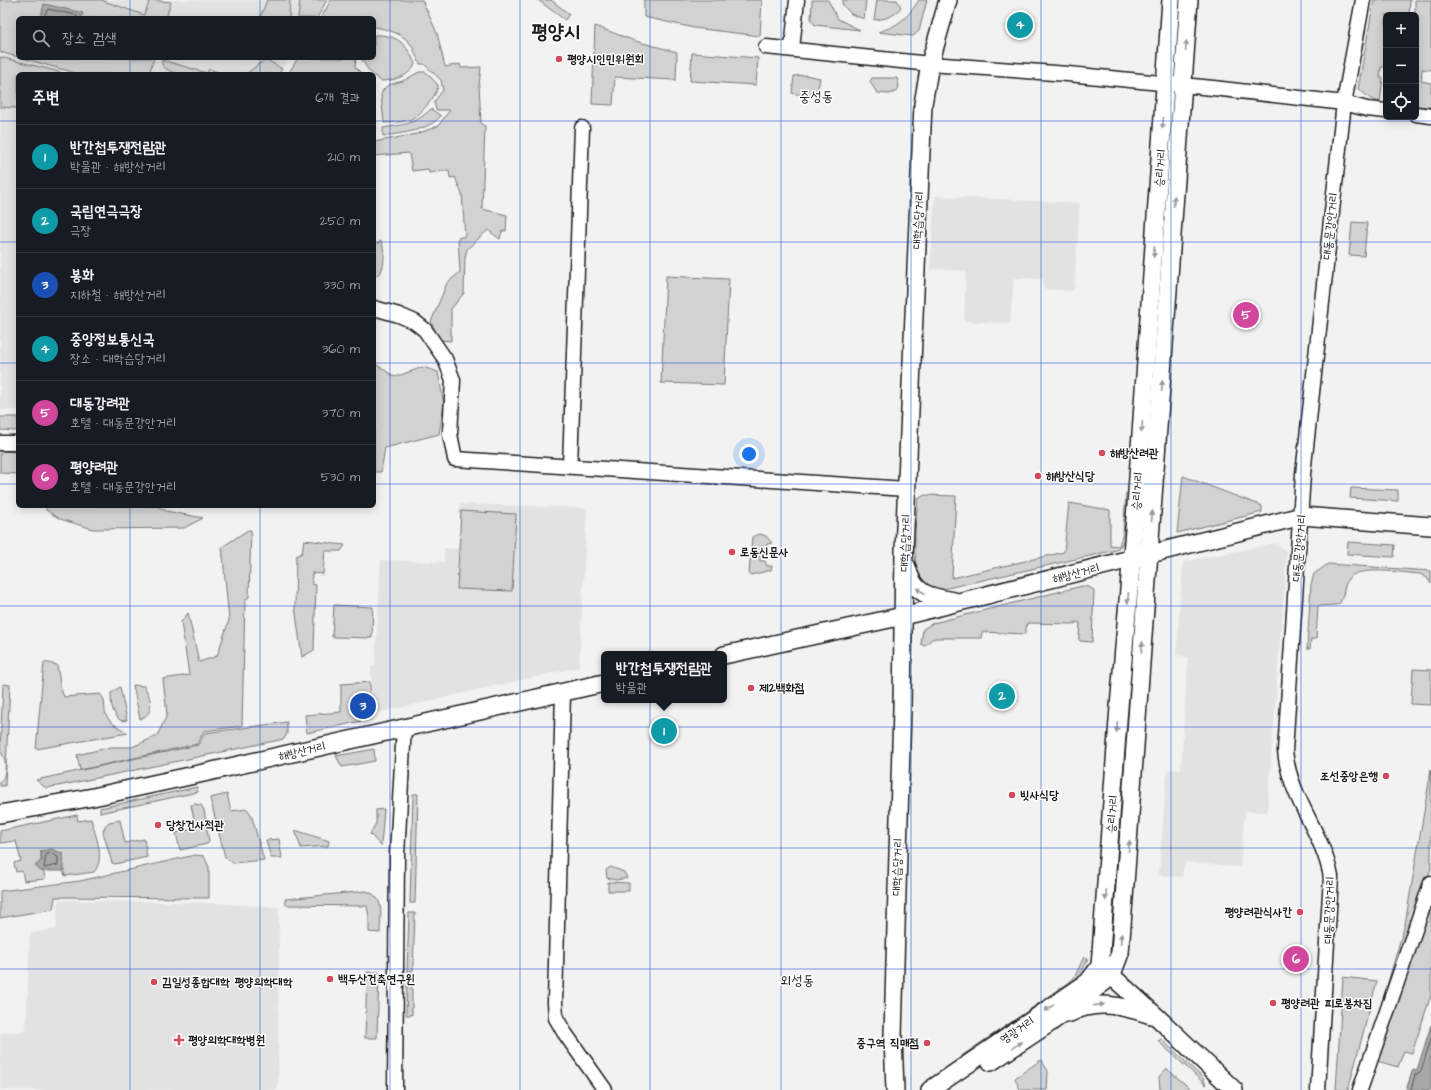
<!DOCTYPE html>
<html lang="ko">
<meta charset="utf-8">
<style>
:root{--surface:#171b24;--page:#20242c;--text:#f1f3f6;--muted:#9ea1a6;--line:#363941;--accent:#d1495b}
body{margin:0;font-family:"Architects Daughter","Poor Story",sans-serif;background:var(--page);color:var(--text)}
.controls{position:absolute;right:12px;top:12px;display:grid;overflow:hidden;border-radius:6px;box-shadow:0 2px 10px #0003}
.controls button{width:36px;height:36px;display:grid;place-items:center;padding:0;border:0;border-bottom:1px solid var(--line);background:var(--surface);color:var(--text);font:20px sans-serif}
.you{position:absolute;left:749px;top:454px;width:14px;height:14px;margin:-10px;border:3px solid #fff;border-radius:50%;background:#1a73e8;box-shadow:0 0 0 6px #1a73e833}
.badge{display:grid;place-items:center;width:26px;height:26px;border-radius:50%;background:var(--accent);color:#fff;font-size:13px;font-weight:700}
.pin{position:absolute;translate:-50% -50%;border:2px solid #fff;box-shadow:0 1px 4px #0006}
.popup{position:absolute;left:601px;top:651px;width:126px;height:52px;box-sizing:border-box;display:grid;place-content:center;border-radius:6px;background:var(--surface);filter:drop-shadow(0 1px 3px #0005);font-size:13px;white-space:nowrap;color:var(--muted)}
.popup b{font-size:15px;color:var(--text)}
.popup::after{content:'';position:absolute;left:50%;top:100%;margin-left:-8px;border:8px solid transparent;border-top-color:var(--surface)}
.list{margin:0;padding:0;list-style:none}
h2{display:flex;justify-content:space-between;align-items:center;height:52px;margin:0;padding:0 16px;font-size:17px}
h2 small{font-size:13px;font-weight:400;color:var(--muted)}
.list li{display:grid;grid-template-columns:26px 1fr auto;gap:12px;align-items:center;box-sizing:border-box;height:64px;padding:0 16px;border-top:1px solid var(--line)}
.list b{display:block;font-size:15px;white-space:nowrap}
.list p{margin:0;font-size:13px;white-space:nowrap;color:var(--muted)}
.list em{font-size:13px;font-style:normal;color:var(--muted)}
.icon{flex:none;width:22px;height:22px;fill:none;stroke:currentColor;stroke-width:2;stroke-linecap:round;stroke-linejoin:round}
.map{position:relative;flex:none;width:1431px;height:1090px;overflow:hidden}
.search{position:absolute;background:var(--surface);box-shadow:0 2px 10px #0003;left:16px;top:16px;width:360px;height:44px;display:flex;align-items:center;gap:10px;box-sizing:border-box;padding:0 14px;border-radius:6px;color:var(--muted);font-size:15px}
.panel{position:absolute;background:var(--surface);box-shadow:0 2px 10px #0003;left:16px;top:72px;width:360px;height:436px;border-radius:6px}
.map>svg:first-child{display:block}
</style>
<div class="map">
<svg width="1431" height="1090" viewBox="0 0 1431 1090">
<rect width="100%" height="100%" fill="#f2f2f2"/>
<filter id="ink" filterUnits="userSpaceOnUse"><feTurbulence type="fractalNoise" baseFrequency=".025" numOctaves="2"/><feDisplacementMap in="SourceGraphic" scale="8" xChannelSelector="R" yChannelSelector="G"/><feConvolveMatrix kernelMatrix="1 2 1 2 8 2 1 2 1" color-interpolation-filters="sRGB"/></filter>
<g filter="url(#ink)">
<!-- built -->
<g fill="#e2e2e2">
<polygon points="0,0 321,0 310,18 18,18 18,58 288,58 279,74 79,74 63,70 62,74 18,74 18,410 0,410"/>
<polygon points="935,196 1080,203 1074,291 1043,289 1043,279 1014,278 1010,323 964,321 966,271 930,269"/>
<polygon points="460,504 587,508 579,667 372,714 371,666 375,666 381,560 444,562 444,548 459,549"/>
<polygon points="1276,543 1287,552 1267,812 1245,811 1240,867 1185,862 1182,877 1159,875 1167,770 1181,769 1188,657 1176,655 1183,562"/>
<polygon points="58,900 213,903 279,907 278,1090 0,1090 0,1033 26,1031 30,933 56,929"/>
</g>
<!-- green -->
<g fill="#d2d2d2" stroke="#777">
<polygon points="0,0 101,0 144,15 150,0 171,2 166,18 18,18 18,57 0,52"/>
<polygon points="267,0 290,0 289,18 260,18"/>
<polygon points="300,0 327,0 317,18 298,18"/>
<path d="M331 0H422L437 33 445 67 460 64 461 68 481 67 479 85 481 124 485 126 482 209 507 215 506 231H502L500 239 488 230 467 249 465 257 464 293 451 309V341L440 340 431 322 447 283 460 272 458 238 465 236 462 194 455 177 450 178 449 170 429 173 428 169 412 171 409 153 374 156V142L417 134 438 126 450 110H436L434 102 443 90 441 80 424 64H420C417 58 415 52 412 46 405 34 387 29 374 27V18H321Z"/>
<polygon points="538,0 551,0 569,14 565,20"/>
<polygon points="644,0 762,0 760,36 694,28 644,17"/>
<polygon points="812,0 828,0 838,19 860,30 815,25 811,20"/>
<polygon points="843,0 866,0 864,19 851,14 842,4"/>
<path d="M877 0H897L901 7C895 17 884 19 874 20Z"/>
<path d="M919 0H927L919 31 913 36 878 32C900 25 906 19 919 0Z"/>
<polygon points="1374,0 1410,0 1409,15 1386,15 1386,67 1381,67 1380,78 1383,78 1380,102 1371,99 1358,89"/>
<polygon points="1415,0 1431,0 1431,70 1422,69 1421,81 1431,83 1431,107 1416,106"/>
<polygon points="595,26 635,41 677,52 676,80 615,77 613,105 592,104"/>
<path d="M374 35C397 34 407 44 415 64 411 76 393 81 381 81 372 75 367 70 362 59L374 58Z"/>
<polygon points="692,53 758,58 756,85 690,81"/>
<polygon points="0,57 60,72 60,74 18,74 18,108 0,107"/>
<polygon points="22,58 154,58 149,74 79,74"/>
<polygon points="298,58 356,58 355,67 362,74 288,74"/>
<path d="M162 60 207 73 209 69 225 74C209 74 172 79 162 65Z"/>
<polygon points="263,61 269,61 282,69 279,74 246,74"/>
<path d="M419 72H426L438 85C438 95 419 117 409 120 402 122 391 123 384 123L381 95 383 90 388 85 403 81Z"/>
<path d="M805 75 820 78C817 99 811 97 792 93L794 76Z"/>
<polygon points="872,78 897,78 899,86 897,91 890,94 877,93 870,82"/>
<path d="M431 109 441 116C427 131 403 133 383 136V128C405 124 414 125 431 109Z"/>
<polygon points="1352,222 1367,223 1364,256 1349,255"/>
<path d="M381 241C385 250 385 263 381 272L374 277V246Z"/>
<polygon points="666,276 729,279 724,385 661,383"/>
<polygon points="374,363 395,377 423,367 438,372 444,404 439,434 385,448 381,472 374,472"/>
<polygon points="0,417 18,417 18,431 0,430"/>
<polygon points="0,451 18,452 18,474 0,473"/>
<polygon points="1183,476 1262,506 1262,512 1177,533"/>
<polygon points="1351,488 1398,490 1398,501 1350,498"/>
<path d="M1126 493 1128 494C1127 509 1130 542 1116 550L943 589 931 590 919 583C912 555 915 527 918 499L925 495 956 496 952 578 1064 552 1069 503 1110 510V545L1119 546 1123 533Z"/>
<polygon points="46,506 157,506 166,511 203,518 184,528 93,529 60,519 46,510"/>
<polygon points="461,511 516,514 512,591 457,589"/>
<polygon points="248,530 251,530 249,597 245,600 242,726 204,731 197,744 80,770 77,755 111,747 132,747 157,736 167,715 163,679 189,675 181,622 188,613 199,662 217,656 229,620 222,547"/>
<polygon points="760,534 766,536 772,543 767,544 766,548 760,550 760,561 765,561 767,566 772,566 771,570 751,575 749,574 752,537"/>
<path d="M304 540C318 541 331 544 345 545L341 551H325L323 574 312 573V584L316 585 314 650 302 657 295 607 296 556 302 553Z"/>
<polygon points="1348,542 1395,545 1394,557 1347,554"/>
<path d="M1328 564 1431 571V584L1427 578 1420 574C1405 573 1356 565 1348 579 1344 586 1344 595 1340 603L1336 605 1318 606 1316 639H1311L1310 649H1307L1311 585 1314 574Z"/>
<polygon points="1082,586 1089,587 1094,590 1092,642 1080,641 1078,638 1079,637 1080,623 1075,622 1075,624 1027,623 1025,634 982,632 981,638 936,638 932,639 924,646 921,644 923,629 933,623"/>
<polygon points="334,605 373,607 372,638 332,637"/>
<path d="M44 662 57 665 61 689 64 697 100 694C107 701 103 706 106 715 110 724 121 728 128 733L36 749Z"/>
<polygon points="1413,669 1431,670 1431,705 1411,704"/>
<polygon points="370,682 371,719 307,733 305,715 341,712 341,684"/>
<path d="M3 684 10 685 5 786H0V781L3 779C6 769 7 759 0 751Z"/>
<path d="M133 685 144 686C151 697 156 713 140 719Z"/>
<path d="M120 687 127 720 121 721C112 713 111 705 111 693Z"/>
<polygon points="287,722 287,734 284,739 63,785 46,788 36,780 198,745 205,733"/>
<polygon points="374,749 375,761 342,767 336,756"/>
<polygon points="1431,770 1431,868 1359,1082 1405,924"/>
<polygon points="197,787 198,792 100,813 100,808"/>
<polygon points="227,794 231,811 247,809 251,814 264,860 233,863 225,857 210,798"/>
<polygon points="413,794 418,794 415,903 410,903"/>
<polygon points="195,804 201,805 204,810 209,842 207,844 180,850 176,833 196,828 191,805"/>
<polygon points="384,809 381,846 370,834 376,823 376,810"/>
<path d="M77 815 78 821 91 819C95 834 106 859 94 872L65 876 62 866 41 851V871L44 872 45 879 24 881 22 871 16 872 14 863 21 861 16 841 0 843V831Z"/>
<polygon points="120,820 125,843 144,839 147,857 115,864 112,863 103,832 105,826 109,822"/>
<polygon points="295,830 329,841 328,846 301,848"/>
<polygon points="279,839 282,858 271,858 266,840"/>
<polygon points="195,855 204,856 209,867 209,898 55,897 53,909 0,918 0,891 80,881"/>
<polygon points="611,867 624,872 627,878 616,880 607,878 606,870"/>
<polygon points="608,882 629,883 629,891 608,891"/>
<path d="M366 891C386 897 380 915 380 933L369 932V917L367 906 286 905 285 899Z"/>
<polygon points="1431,898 1431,995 1412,1053 1404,1051 1398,1067 1377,1061"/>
<polygon points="409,913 415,913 413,971 407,971"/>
<path d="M1084 957 1088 958C1084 970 1077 978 1069 986L962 1061 960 1057 1067 984 1074 978Z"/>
<polygon points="367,972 379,972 377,1038 365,1038"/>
<polygon points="1343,977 1377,981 1348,1090 1336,1090"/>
<polygon points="407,985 412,985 412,1015 406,1015"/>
<polygon points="1161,1039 1203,1078 1206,1085 1158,1041"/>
<polygon points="1041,1060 1048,1071 1047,1090 1020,1090 1015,1078"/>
<polygon points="1167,1068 1167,1069 1192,1090 1160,1090 1159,1077"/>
</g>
<!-- water -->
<g fill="#a8a8a8" stroke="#707070">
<polygon points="44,4 83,13 81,18 48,18 41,16"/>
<polygon points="52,849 63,854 64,871 41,871 35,866 42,860 41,851"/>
<polygon points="1431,1025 1431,1090 1406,1090 1413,1069 1417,1070"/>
</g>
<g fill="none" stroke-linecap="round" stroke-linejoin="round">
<!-- shore -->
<g stroke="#545454" stroke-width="1">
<polyline points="46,18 45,14 48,9 76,15 78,18"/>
<polygon points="51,853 58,857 58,865 44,868 46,855"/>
<polyline points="1411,1090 1415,1075 1421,1071 1431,1039"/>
</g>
<defs>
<g id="minor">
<polyline points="766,47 930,64 1068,74 1213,88 1344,103 1367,109 1386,111"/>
<polyline points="792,49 797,0"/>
<polyline points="1416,114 1431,116"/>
<polyline points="374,308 399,315 415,322 425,330 445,359 453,380 450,434 455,459 906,489"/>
<polyline points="0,443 18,443"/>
<polyline points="570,466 582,128"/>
<polyline points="563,692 555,1002 556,1018 564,1032 605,1090"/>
<polyline points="395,1090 397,855 404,727"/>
<path d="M1318 1090 1331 877C1323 832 1290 800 1285 751L1303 474 1344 103 1363 0"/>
<polyline points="1360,1090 1431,883"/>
</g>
<g id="major">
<path d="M907 567C913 594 929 597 954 601"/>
<polyline points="724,655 903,616 1302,516 1431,526"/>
<polyline points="0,814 93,797 199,774 604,683"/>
<polyline points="1103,968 1157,1017 1234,1090"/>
<path d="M1070 1013C1096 999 1124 1006 1151 1015"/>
<polyline points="991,1062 1050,1023 1111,977 1120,953 1189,0"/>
<polyline points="895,1090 893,1036 902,709 904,551 923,104 930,64 948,0"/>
<polyline points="930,1090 1088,982 1100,966 1119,707 1136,506 1171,0"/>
</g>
</defs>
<!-- minor casing -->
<use href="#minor" stroke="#1c1c1c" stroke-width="17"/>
<!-- major casing -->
<use href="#major" stroke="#1c1c1c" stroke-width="20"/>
<!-- minor -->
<use href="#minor" stroke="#fff" stroke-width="14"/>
<!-- major -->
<use href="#major" stroke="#fff" stroke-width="17"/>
</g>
<!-- one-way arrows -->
<defs><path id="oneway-solid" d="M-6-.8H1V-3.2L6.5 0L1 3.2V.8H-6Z"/></defs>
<g fill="#999">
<use href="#oneway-solid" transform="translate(1186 46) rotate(-86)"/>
<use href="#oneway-solid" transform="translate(1163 123) rotate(94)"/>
<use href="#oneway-solid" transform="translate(1174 201) rotate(-86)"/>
<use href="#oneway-solid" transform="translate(1154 252) rotate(94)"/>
<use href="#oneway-solid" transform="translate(1162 386) rotate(-86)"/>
<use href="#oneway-solid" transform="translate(1142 427) rotate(94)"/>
<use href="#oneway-solid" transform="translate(1152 516) rotate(-85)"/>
<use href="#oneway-solid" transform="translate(921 591) rotate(-147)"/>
<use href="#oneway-solid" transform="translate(1128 598) rotate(95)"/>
<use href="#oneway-solid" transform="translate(1142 647) rotate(-86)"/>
<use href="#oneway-solid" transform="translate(1117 727) rotate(94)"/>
<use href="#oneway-solid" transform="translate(1129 846) rotate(-86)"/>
<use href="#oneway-solid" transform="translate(1106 895) rotate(94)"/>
<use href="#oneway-solid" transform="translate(1121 939) rotate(-85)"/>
<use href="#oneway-solid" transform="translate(1099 1005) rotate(-6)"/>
<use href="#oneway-solid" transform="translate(1049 1008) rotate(146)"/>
<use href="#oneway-solid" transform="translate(1017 1045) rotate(-34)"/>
</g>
</g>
<!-- grid -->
<path fill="none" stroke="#1d4ed8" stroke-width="1" stroke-opacity="0.55" d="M130 0V18M260 0V18M390 0V1090M520 0V1090M650 0V1090M781 0V1090M911 0V1090M1041 0V1090M1171 0V1090M1301 0V1090M130 58V74M260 58V74M0 121H18M374 121H1431M0 242H18M374 242H1431M0 363H18M374 363H1431M0 484H18M374 484H1431M130 506V1090M260 506V1090M0 606H1431M0 727H1431M0 848H1431M0 969H1431"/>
<!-- markers -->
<g fill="#d1495b" stroke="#fff" stroke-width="1.5">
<circle cx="559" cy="59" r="4"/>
<circle cx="1102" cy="453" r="4"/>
<circle cx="1038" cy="476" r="4"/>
<circle cx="732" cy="552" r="4"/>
<circle cx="751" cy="688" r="4"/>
<circle cx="1386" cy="776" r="4"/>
<circle cx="1012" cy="795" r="4"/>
<circle cx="158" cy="825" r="4"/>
<circle cx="1300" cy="912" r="4"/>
<circle cx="330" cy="979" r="4"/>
<circle cx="154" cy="982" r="4"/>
<circle cx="1273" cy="1003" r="4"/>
<path d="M177 1034h4v4h4v4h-4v4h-4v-4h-4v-4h4z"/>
<circle cx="927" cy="1043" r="4"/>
</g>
<g text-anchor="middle" stroke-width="3" stroke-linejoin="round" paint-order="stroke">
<!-- poi labels -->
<g font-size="12" font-weight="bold" fill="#1c1c1c" stroke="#fff" text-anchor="start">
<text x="567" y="63">평양시인민위원회</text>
<text x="1110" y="457">해방산려관</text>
<text x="1046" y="480">해방산식당</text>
<text x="740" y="556">로동신문사</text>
<text x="759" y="692">제2백화점</text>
<text x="1378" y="780" text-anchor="end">조선중앙은행</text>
<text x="1020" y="799">빗사식당</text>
<text x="166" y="829">당창건사적관</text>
<text x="1292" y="916" text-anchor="end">평양려관식사칸</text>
<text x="338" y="983">백두산건축연구윈</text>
<text x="162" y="986">김일성종합대학 평양의학대학</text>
<text x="1281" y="1007">평양려관 피로봉차집</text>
<text x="188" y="1044">평양의학대학병원</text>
<text x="919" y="1047" text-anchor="end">중구역 직매점</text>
</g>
<!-- street labels -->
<g font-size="12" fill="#1c1c1c" stroke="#fff">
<text transform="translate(1160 168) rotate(-86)" y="4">승리거리</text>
<text transform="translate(918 220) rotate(-87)" y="4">대학습당거리</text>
<text transform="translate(1330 226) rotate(-84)" y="4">대동문강안거리</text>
<text transform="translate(1137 491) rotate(-86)" y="4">승리거리</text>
<text transform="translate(905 543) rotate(-88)" y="4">대학습당거리</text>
<text transform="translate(1299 548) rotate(-85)" y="4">대동문강안거리</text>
<text transform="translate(1076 573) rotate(-14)" y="4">해방산거리</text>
<text transform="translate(302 751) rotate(-13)" y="4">해방산거리</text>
<text transform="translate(1112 814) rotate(-86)" y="4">승리거리</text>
<text transform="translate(897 867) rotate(-88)" y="4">대학습당거리</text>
<text transform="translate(1329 910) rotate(-88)" y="4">대동문강안거리</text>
<text transform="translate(1017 1030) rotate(-34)" y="4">영광거리</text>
</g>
<!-- quarter labels -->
<g font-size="14" fill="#1c1c1c" stroke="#fff">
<text x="816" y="101">중성동</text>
<text x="797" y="985">외성동</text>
</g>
<!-- town labels -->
<g font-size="20" font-weight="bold" fill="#1c1c1c" stroke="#fff">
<text x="556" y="38">평양시</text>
</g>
</g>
</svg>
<div class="controls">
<button>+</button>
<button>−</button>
<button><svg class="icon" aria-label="locate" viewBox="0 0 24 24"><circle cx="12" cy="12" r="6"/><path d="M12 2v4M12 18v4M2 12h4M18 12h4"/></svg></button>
</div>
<div class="you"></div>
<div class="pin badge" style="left:664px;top:731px;background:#0f9aa8">1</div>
<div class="popup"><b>반간첩투쟁전람관</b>박물관</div>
<div class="pin badge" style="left:1002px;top:696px;background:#0f9aa8">2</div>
<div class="pin badge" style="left:363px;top:706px;background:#1a4fb4">3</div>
<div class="pin badge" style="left:1020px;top:25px;background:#0f9aa8">4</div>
<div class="pin badge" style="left:1246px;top:315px;background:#d1479c">5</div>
<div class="pin badge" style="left:1296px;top:959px;background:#d1479c">6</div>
<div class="search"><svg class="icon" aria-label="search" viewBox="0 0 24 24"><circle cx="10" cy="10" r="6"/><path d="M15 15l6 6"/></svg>장소 검색</div>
<section class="panel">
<h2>주변<small>6개 결과</small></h2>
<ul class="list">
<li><span class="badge" style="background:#0f9aa8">1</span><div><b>반간첩투쟁전람관</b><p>박물관 · 해방산거리</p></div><em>210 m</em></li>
<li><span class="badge" style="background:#0f9aa8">2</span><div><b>국립연극극장</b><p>극장</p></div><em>250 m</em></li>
<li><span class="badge" style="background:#1a4fb4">3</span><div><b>봉화</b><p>지하철 · 해방산거리</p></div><em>330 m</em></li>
<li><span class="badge" style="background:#0f9aa8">4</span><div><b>중앙정보통신국</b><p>장소 · 대학습당거리</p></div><em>360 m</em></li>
<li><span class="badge" style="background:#d1479c">5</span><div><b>대동강려관</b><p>호텔 · 대동문강안거리</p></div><em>370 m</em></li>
<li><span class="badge" style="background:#d1479c">6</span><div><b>평양려관</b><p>호텔 · 대동문강안거리</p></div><em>530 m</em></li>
</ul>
</section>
</div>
